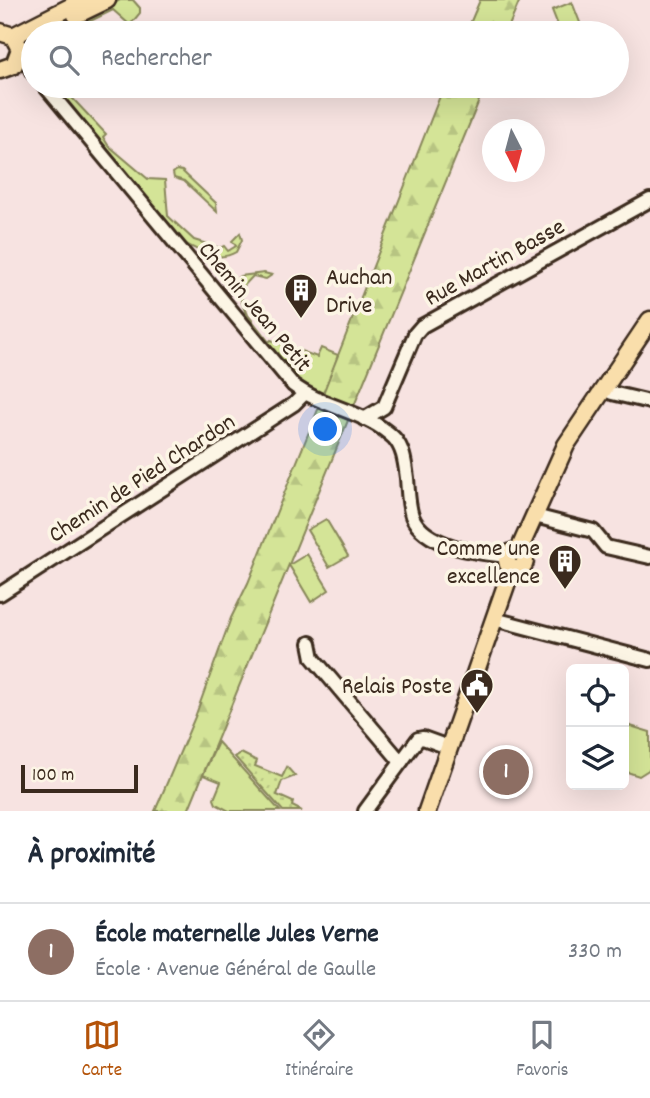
<!DOCTYPE html>
<html lang="fr">
<meta charset="utf-8">
<style>
:root{--surface:#fff;--page:#f2f2f3;--text:#1f2937;--muted:#747a83;--line:#e0e1e3;--accent:#b45309}
body{margin:0;font-family:Dekko,sans-serif;background:var(--page);color:var(--text)}
.controls{position:absolute;right:21px;bottom:21px;display:grid;overflow:hidden;border-radius:10px;box-shadow:0 7px 28px #0002}
.controls button{width:63px;height:63px;display:grid;place-items:center;padding:0;border:0;border-bottom:2px solid var(--line);background:var(--surface);color:var(--text);font:35px sans-serif}
.compass{position:absolute;left:482px;top:119px;width:63px;height:63px;border-radius:50%;background:var(--surface);box-shadow:0 7px 28px #0002;rotate:174deg}
.scale{position:absolute;left:21px;bottom:18px;width:117px;box-sizing:border-box;padding-left:7px;border:4px solid #3b2a1e;border-top:0;font-size:19px;line-height:24px;white-space:nowrap;color:#3b2a1e;-webkit-text-stroke:5px #fcf5e5;paint-order:stroke}
.you{position:absolute;left:326px;top:430px;width:24px;height:24px;margin:-18px;border:5px solid #fff;border-radius:50%;background:#1a73e8;box-shadow:0 0 0 10px #1a73e833}
.badge{display:grid;place-items:center;width:46px;height:46px;border-radius:50%;background:var(--accent);color:#fff;font-size:23px;font-weight:700}
.pin{position:absolute;translate:-50% -50%;border:4px solid #fff;box-shadow:0 2px 7px #0006}
.list{margin:0;padding:0;list-style:none}
h2{display:flex;justify-content:space-between;align-items:center;height:91px;margin:0;padding:0 28px;font-size:30px}
h2 small{font-size:23px;font-weight:400;color:var(--muted)}
.list li{display:grid;grid-template-columns:46px 1fr auto;gap:21px;align-items:center;box-sizing:border-box;height:98px;padding:0 28px;border-top:2px solid var(--line)}
.list b{display:block;font-size:26px;white-space:nowrap}
.list p{margin:0;font-size:23px;white-space:nowrap;color:var(--muted)}
.list em{font-size:23px;font-style:normal;color:var(--muted)}
.icon{flex:none;width:38px;height:38px;fill:none;stroke:currentColor;stroke-width:2;stroke-linecap:round;stroke-linejoin:round}
.map{position:relative;flex:none;width:650px;height:811px;overflow:hidden}
.search{position:absolute;background:var(--surface);box-shadow:0 7px 28px #0002;left:21px;right:21px;top:21px;height:77px;display:flex;align-items:center;gap:18px;box-sizing:border-box;padding:0 24px;border-radius:38px;color:var(--muted);font-size:26px}
.sheet{height:189px;background:var(--surface)}
nav{display:flex;justify-content:space-around;align-items:center;box-sizing:border-box;height:98px;border-top:2px solid var(--line);background:var(--surface);font-size:19px;color:var(--muted)}
nav a{display:grid;justify-items:center;gap:4px}
nav .on{color:var(--accent)}
.map>svg:first-child{display:block}
</style>
<div class="map">
<svg width="650" height="811" viewBox="0 0 650 811">
<defs>
<pattern id="forest-firs" width="22" height="20" patternUnits="userSpaceOnUse" patternTransform="scale(1.75)"><rect width="22" height="20" fill="#d4e497"/><path d="M5 1l3.5 6h-7zM16 11l3.5 6h-7z" fill="#b7c482"/></pattern>
<pattern id="garden-dots" width="8" height="8" patternUnits="userSpaceOnUse" patternTransform="scale(1.75)"><rect width="8" height="8" fill="#d4e497"/><path d="M2 2h.1M6 6h.1" fill="none" stroke="#b7c482" stroke-width="1.8" stroke-linecap="round"/></pattern>
</defs>
<rect width="100%" height="100%" fill="#f7e3e1"/>
<filter id="ink" filterUnits="userSpaceOnUse"><feTurbulence type="fractalNoise" baseFrequency=".0143" numOctaves="2"/><feDisplacementMap in="SourceGraphic" scale="14" xChannelSelector="R" yChannelSelector="G"/><feConvolveMatrix kernelMatrix="1 2 1 2 8 2 1 2 1" color-interpolation-filters="sRGB"/></filter>
<g filter="url(#ink)">
<!-- grass -->
<g fill="#d4e497" stroke="#88875a" stroke-width="2">
<polygon points="120,0 133,0 140,8 140,13 130,25 113,10 66,33 60,33"/>
<polygon points="572,2 584,33 561,33 552,10"/>
<path d="M53 86H61L106 134 103 137 108 145 148 179 165 180 168 216 194 240 220 248 224 246 228 251 236 246 232 241 240 233 242 240 236 252C217 263 200 251 184 243Z"/>
<polygon points="177,170 182,171 216,203 217,212 184,181 174,178 173,173"/>
<polygon points="264,273 272,275 266,279 253,276 239,291 248,315 269,342 271,340 317,357 321,348 338,355 324,397 300,382 249,322 234,281 240,276"/>
<polygon points="326,519 348,556 329,567 307,530"/>
<polygon points="307,554 329,590 311,602 289,565"/>
<polygon points="624,724 650,732 650,769 639,776 624,771"/>
<polygon points="218,742 280,811 229,811 216,804 214,799 221,782 203,775"/>
</g>
<!-- forest -->
<g fill="url(#forest-firs)" stroke="#88875a" stroke-width="2">
<polygon points="480,0 520,0 506,33 466,33"/>
<polygon points="444,86 485,86 188,811 155,811 195,717 231,618 248,583 323,397 324,391"/>
</g>
<!-- garden -->
<polygon fill="url(#garden-dots)" stroke="#88875a" stroke-width="2" points="241,753 257,761 255,766 282,777 287,767 295,776 282,781 277,795 293,802 292,806 302,811 283,811 235,757"/>
<g fill="none" stroke-linecap="round" stroke-linejoin="round">
<defs>
<g id="minor">
<polyline points="20,49 33,73"/>
<path d="M45 86 293 385C323 408 367 411 394 438 404 449 405 464 407 478 408 490 408 504 412 516 424 547 478 553 507 556"/>
<polyline points="605,389 612,393 650,402"/>
<polyline points="364,419 384,407 415,334 422,326 650,200"/>
<polyline points="535,516 593,531 606,547 650,557"/>
<polyline points="0,594 294,404 304,394"/>
<polyline points="494,619 650,660"/>
<polyline points="310,643 313,658 401,762"/>
<polyline points="365,811 418,739 423,738 448,747"/>
</g>
<g id="major">
<polyline points="76,15 107,0"/>
<polyline points="0,32 13,36 20,49 14,65 0,70"/>
<polyline points="13,36 84,0"/>
<polyline points="519,550 566,445 650,320"/>
<circle cx="516" cy="560" r="9"/>
<polyline points="427,811 512,568"/>
</g>
</defs>
<!-- minor casing -->
<use href="#minor" stroke="#3b2a1e" stroke-width="18"/>
<!-- major casing -->
<use href="#major" stroke="#3b2a1e" stroke-width="21"/>
<!-- minor -->
<use href="#minor" stroke="#fcf5e5" stroke-width="12"/>
<!-- major -->
<use href="#major" stroke="#f9deab" stroke-width="16"/>
</g>
</g>
<!-- icons -->
<defs>
<symbol id="building-pin" viewBox="-11 -11 22 30"><path d="M0 17L-7.5 6A9.5 9.5 0 1 1 7.5 6Z" fill="#3b2a1e" stroke="#fcf5e5"/><path d="M-4-6H4V6H1V3H-1V6H-4ZM-2.5-4.3h1.7v1.8h-1.7ZM.8-4.3h1.7v1.8H.8ZM-2.5-1h1.7V.8h-1.7ZM.8-1h1.7V.8H.8Z" fill="#fff"/></symbol>
<symbol id="civic-pin" viewBox="-11 -11 22 30"><path d="M0 17L-7.5 6A9.5 9.5 0 1 1 7.5 6Z" fill="#3b2a1e" stroke="#fcf5e5"/><path d="M-.6-6.5H3V-4.5H.6V-3L4-1V1h2V6H-6V1h2V-1L-.6-3ZM-1.2 2.5V6h2.4V2.5Z" fill="#fff"/></symbol>
</defs>
<g fill-rule="evenodd">
<use href="#building-pin" x="282" y="271" width="38" height="52"/>
<use href="#building-pin" x="546" y="542" width="38" height="52"/>
<use href="#civic-pin" x="458" y="666" width="38" height="52"/>
</g>
<g text-anchor="middle" stroke-width="7" stroke-linejoin="round" paint-order="stroke">
<!-- street labels -->
<g font-size="24" fill="#3b2a1e" stroke="#fcf5e5">
<text transform="translate(494 261) rotate(-29)" y="8">Rue Martin Basse</text>
<text transform="translate(256 306) rotate(50)" y="8">Chemin Jean Petit</text>
<text transform="translate(141 477) rotate(-33)" y="8">Chemin de Pied Chardon</text>
</g>
<!-- poi labels -->
<g font-size="24" fill="#3b2a1e" stroke="#fcf5e5" text-anchor="end">
<text x="326" y="284" text-anchor="start">Auchan<tspan x="326" dy="28">Drive</tspan></text>
<text x="540" y="555">Comme une<tspan x="540" dy="28">excellence</tspan></text>
<text x="452" y="693">Relais Poste</text>
</g>
</g>
</svg>
<div class="controls">
<button><svg class="icon" aria-label="locate" viewBox="0 0 24 24"><circle cx="12" cy="12" r="6"/><path d="M12 2v4M12 18v4M2 12h4M18 12h4"/></svg></button>
<button><svg class="icon" aria-label="layers" viewBox="0 0 24 24"><path d="M12 4l9 5-9 5-9-5zM3 14l9 5 9-5"/></svg></button>
</div>
<svg class="compass" viewBox="-18 -18 36 36"><path d="M0-13l5 13h-10z" fill="#e53935"/><path d="M0 13l5-13h-10z" fill="#747a83"/></svg>
<div class="scale">100 m</div>
<div class="you"></div>
<div class="pin badge" style="left:506px;top:772px;background:#8d6e63">1</div>
<div class="search"><svg class="icon" aria-label="search" viewBox="0 0 24 24"><circle cx="10" cy="10" r="6"/><path d="M15 15l6 6"/></svg>Rechercher</div>
</div>
<section class="sheet">
<h2>À proximité<small></small></h2>
<ul class="list">
<li><span class="badge" style="background:#8d6e63">1</span><div><b>École maternelle Jules Verne</b><p>École · Avenue Général de Gaulle</p></div><em>330 m</em></li>
</ul>
</section>
<nav>
<a class="on"><svg class="icon" aria-label="map" viewBox="0 0 24 24"><path d="M3 6l6-2 6 2 6-2v14l-6 2-6-2-6 2zM9 4v14M15 6v14"/></svg>Carte</a>
<a><svg class="icon" aria-label="directions" viewBox="0 0 24 24"><path d="M12 3l9 9-9 9-9-9zM9 14v-3h6M13 9l2 2-2 2"/></svg>Itinéraire</a>
<a><svg class="icon" aria-label="saved" viewBox="0 0 24 24"><path d="M7 4h10v16l-5-4-5 4z"/></svg>Favoris</a>
</nav>
